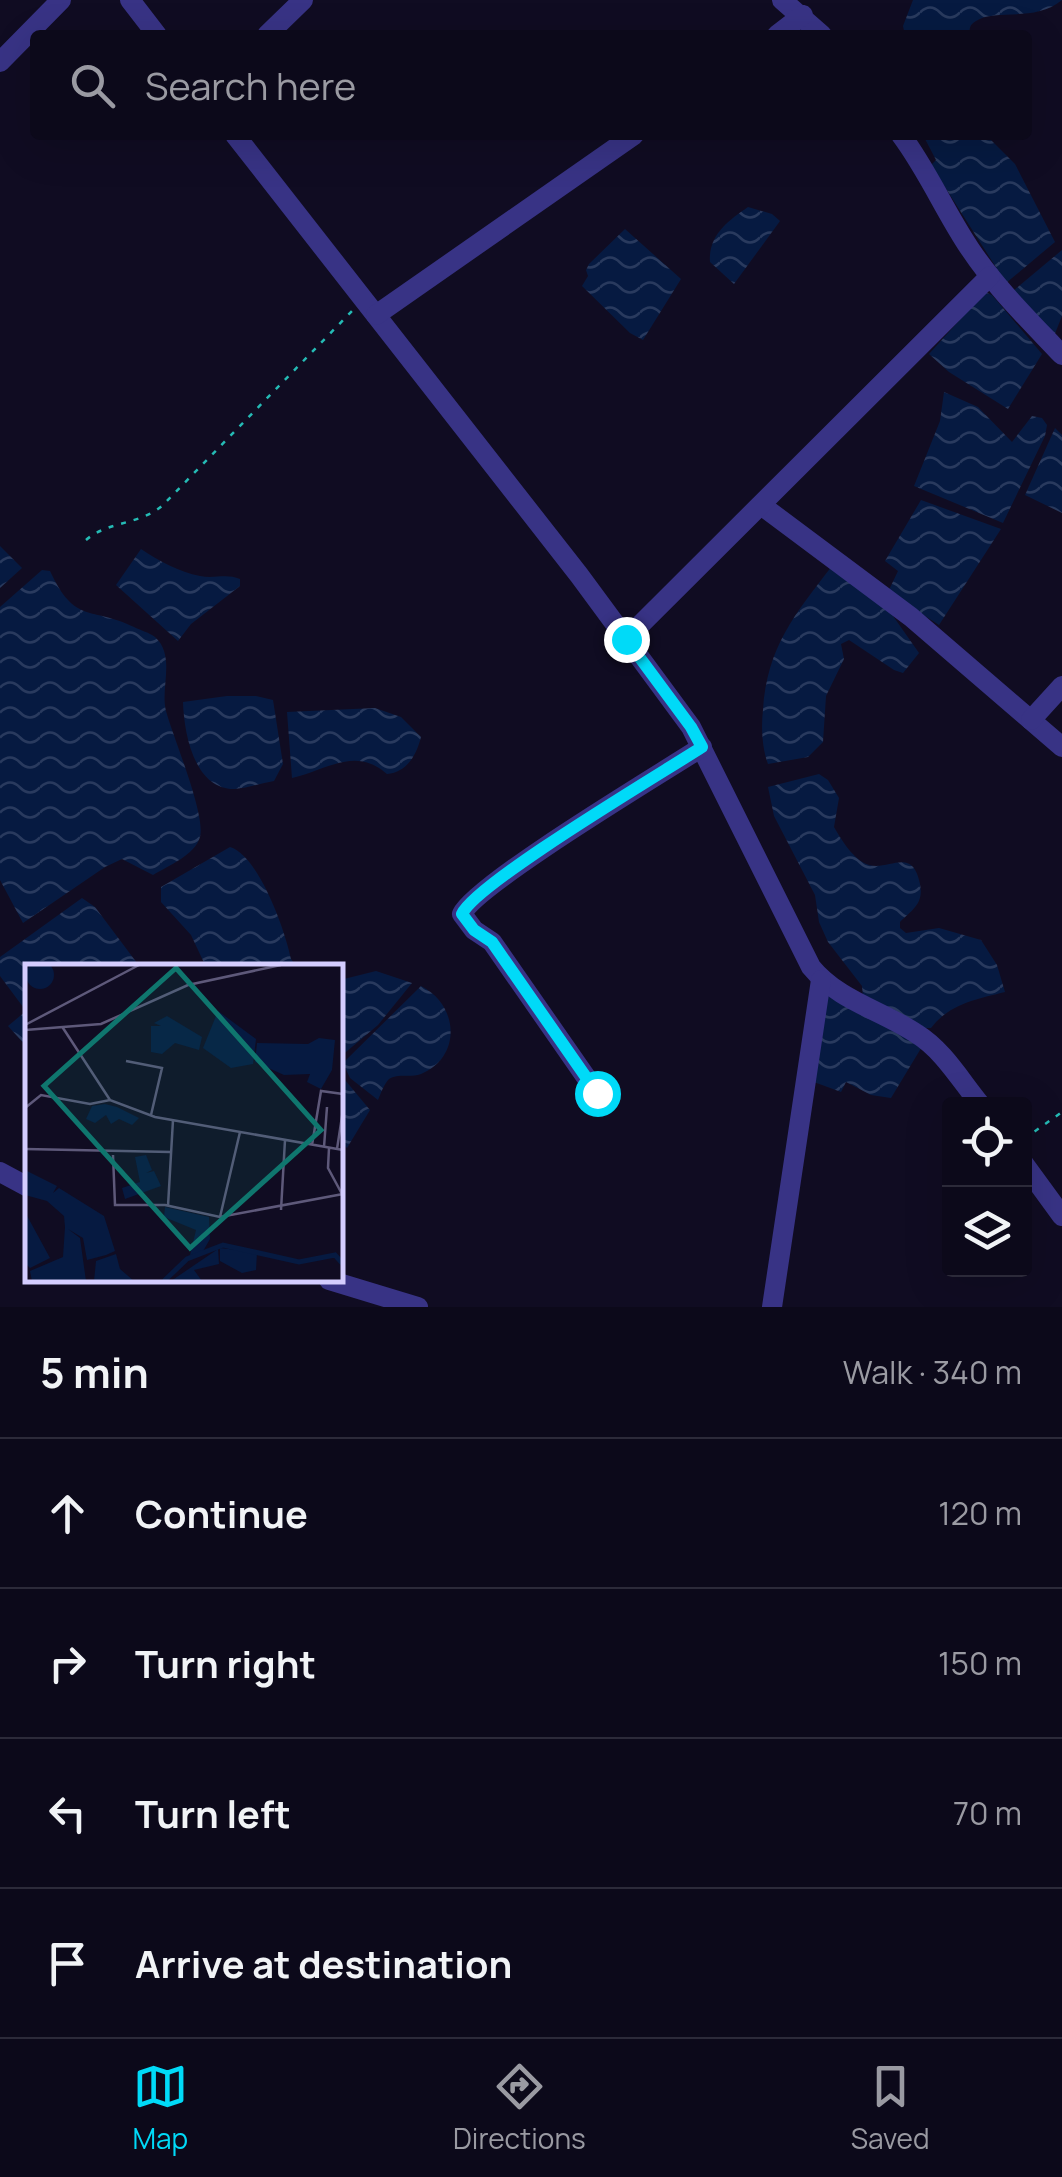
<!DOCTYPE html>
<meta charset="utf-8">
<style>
:root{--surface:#0c091a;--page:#151223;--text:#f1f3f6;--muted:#9a9aa2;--line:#2c2a39;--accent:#00daf8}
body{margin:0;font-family:Manrope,sans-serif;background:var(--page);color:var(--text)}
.controls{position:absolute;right:30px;bottom:30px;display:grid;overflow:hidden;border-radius:10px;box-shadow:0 10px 40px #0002}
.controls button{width:90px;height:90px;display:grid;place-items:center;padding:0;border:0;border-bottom:2px solid var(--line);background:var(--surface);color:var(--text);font:50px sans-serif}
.stop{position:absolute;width:30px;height:30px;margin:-22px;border:8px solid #00daf8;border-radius:50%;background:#fff}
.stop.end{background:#00daf8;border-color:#fff;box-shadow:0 2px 10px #0008}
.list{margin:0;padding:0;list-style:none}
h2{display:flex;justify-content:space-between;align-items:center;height:130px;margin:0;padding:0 40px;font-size:42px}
h2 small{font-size:32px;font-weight:400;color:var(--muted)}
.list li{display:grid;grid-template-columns:65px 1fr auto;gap:30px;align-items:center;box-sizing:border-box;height:150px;padding:0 40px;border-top:2px solid var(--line)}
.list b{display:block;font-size:38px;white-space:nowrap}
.list em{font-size:32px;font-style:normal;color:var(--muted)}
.icon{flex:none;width:55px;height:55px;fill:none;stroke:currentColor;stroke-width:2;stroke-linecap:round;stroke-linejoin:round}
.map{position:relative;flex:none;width:1062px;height:1307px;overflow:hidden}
.search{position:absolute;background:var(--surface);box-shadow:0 10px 40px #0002;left:30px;right:30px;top:30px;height:110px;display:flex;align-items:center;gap:25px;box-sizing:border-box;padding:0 35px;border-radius:10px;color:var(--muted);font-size:38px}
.sheet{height:730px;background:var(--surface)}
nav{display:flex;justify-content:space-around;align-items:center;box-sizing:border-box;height:140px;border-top:2px solid var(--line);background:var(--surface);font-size:28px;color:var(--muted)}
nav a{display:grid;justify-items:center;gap:5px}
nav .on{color:var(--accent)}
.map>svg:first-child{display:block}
</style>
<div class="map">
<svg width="1062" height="1307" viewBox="0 0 1062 1307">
<defs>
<pattern id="water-waves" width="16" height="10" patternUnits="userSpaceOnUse" patternTransform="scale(2.5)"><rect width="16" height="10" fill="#061a41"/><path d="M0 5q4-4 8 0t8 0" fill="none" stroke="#293a5e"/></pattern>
</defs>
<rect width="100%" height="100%" fill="#100c22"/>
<!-- water -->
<g fill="url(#water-waves)">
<path d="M913 0H1062C1035 23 994 8 976 21 969 25 970 28 969 35H905L903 26Z"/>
<polygon points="923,135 986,135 1015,164 1055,242 1006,283 931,165 936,160"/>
<path d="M748 207 772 214 780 221 734 284 710 262C708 235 728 221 748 207Z"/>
<polygon points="625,229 681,279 643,340 630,333 582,286 588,276 586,270 589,264"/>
<polygon points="1062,250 1062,316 1054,336 1013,291"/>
<polygon points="985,292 992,295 1042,354 1008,409 949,372 929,354"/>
<polygon points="944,392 978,407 1012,442 1032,416 1042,418 1047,425 1045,436 1003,523 914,486 940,421"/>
<polygon points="1055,428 1062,435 1062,513 1025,495"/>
<polygon points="921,500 1001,529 939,625 888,592 898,571 885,561"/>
<polygon points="0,546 22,568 0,588"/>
<path d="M141 549C159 561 179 572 200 576 215 579 226 573 240 579V586L191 624 178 641 116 585Z"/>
<path d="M832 566 886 606 919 653 903 673 894 670 849 640 841 644 844 659 826 696 823 742 808 757 768 764C762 748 761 727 763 710 767 647 795 614 832 566Z"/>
<path d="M42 570 50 571C75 625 91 606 134 627 140 630 150 633 155 637 176 656 160 688 166 711 173 737 206 815 200 837 195 855 168 866 153 875L122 859 105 867 23 923 0 880V607Z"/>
<path d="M227 696H256L273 700 283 764 274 781C262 783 248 788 235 789 194 790 184 733 183 702Z"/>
<path d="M375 708 401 717 421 737C416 756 407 772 387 774 355 746 327 770 292 778L287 712Z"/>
<path d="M819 774 828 780 839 798 834 827C841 839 851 856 864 863 886 875 912 843 920 884 924 904 912 910 900 922V928L906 933 939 928 981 940 997 965 1005 992C977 999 949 1004 931 1028H924L863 997 862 986 828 942 819 922 815 895 774 816 768 787Z"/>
<path d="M230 847C259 856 285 930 291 959L297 967H206L191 935 161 902V887Z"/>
<polygon points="82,898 95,907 140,967 28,967 27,1047 8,1026 26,1011 0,976 0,957"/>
<polygon points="376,971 412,983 378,1025 340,1057 340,980"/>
<path d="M421 986C459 1005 462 1057 421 1074 410 1078 398 1073 389 1079 384 1084 381 1093 378 1100L350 1078 343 1063Z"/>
<polygon points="826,994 923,1045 891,1098 871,1095 846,1082 841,1092 814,1082"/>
<polygon points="340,1074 370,1110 347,1148 340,1141"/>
</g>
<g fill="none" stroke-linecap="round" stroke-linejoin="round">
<!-- path -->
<g stroke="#25bbb5" stroke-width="2.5" stroke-dasharray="5 8" stroke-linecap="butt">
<path d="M86 540C108 521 139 525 162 506L352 311"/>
<polyline points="1024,1139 1062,1112"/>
</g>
<!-- minor -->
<g stroke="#383385" stroke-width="20">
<polyline points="130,0 157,35"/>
<polyline points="782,0 822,35"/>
<polyline points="267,35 303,0"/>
<polyline points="777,35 803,15"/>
<polyline points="0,62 61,0"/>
<path d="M235 135 579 575 691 727 811 967C839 1001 881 1010 917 1034 943 1050 961 1081 980 1104"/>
<path d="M901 135C928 171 945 212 970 249 996 288 1030 321 1062 355"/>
<polyline points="376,315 634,135"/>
<polyline points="761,505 911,617 1062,747"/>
<polyline points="626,639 990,276"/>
<polyline points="1031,720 1062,686"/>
<path d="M597 1093 492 942 474 930 462 914C476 884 662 773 702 747"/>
<polyline points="1024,1164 1062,1216"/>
<polyline points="0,1172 28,1187"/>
<polyline points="329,1280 418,1307"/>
<polyline points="772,1307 821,980"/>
</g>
</g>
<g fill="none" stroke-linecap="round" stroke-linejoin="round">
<!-- route -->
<path stroke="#00daf8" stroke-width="12" d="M597 1093 492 942 474 930 462 914C476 883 662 773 702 747L691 727 626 639"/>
</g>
<!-- overview -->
<g transform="translate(25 964)">
<rect width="318" height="318" fill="#100c22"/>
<path d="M1 11a14 14 0 1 1 28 0a14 14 0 1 1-28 0ZM193 47 231 75 228 100 206 104 178 84ZM142 52 177 73 174 86 150 79 137 90 126 88V62H136L129 59ZM294 74 310 76 307 106 296 125 282 118 285 110 259 111 230 98 232 79 283 80ZM80 140 92 143 114 154 107 161 94 155 86 160 81 151 70 159 61 155 67 142ZM121 191 127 206 121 209 129 207 136 222 100 235 97 224 115 218 110 193ZM0 206 32 222 28 229 34 224 79 252 90 287 81 291 62 296 58 274 43 265 55 274 61 317H7L5 307 38 293 40 263 39 252 22 237 0 231ZM140 243 184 253 185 275 177 289 165 291 171 266 139 253ZM0 248 25 294 5 304 0 299ZM195 284 232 288 231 306 217 309 195 297ZM193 285 194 300 169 306 177 317H146ZM91 290 95 305 109 317H69L71 297Z" fill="#061a41"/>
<path fill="none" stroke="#061a41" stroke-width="5" d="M139 317 162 295 198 281 274 298 310 291 318 300"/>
<path fill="none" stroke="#5e597a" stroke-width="2.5" d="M0 61 114 1M38 64 85 136M0 66 76 60 163 21 256 1M101 97 137 104 126 151M0 144 16 131 65 140 85 136 130 153 318 186M287 181 296 127 318 130M299 183 302 143M304 184 303 204 317 230M0 185 146 188M312 185 318 146M88 191 90 241H140L195 253 318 230M143 242 148 156M256 246 260 176M195 253 215 168"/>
<path fill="#0f766e" fill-opacity="0.15" stroke="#0f766e" stroke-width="5" d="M151 4 296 166 165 284 19 122Z"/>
<rect width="318" height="318" fill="none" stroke="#d4cdff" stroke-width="5"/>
</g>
</svg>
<div class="controls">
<button><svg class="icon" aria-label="locate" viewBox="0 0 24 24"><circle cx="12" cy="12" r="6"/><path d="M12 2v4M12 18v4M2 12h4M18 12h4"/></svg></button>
<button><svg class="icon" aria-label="layers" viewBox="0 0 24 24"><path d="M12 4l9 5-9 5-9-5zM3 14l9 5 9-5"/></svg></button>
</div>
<div class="stop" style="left:597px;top:1093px"></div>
<div class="stop end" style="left:626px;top:639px"></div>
<div class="search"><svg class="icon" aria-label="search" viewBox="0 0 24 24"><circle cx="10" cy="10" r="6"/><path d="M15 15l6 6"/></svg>Search here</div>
</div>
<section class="sheet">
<h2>5 min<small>Walk · 340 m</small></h2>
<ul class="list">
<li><svg class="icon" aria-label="ahead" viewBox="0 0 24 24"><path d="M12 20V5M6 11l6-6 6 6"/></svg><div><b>Continue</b></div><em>120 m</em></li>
<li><svg class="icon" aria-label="right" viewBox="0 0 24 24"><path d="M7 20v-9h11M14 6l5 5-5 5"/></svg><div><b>Turn right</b></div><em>150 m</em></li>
<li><svg class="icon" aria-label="left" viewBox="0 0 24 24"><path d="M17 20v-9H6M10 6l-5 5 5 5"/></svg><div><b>Turn left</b></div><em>70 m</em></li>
<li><svg class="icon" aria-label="arrive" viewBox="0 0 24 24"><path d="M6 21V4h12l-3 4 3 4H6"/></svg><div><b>Arrive at destination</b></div></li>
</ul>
</section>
<nav>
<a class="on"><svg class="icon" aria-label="map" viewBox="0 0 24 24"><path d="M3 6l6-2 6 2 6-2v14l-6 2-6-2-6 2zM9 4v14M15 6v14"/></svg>Map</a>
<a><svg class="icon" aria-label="directions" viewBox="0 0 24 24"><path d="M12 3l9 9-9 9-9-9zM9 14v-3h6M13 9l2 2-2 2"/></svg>Directions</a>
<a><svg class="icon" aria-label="saved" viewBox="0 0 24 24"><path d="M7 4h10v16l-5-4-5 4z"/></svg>Saved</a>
</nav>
